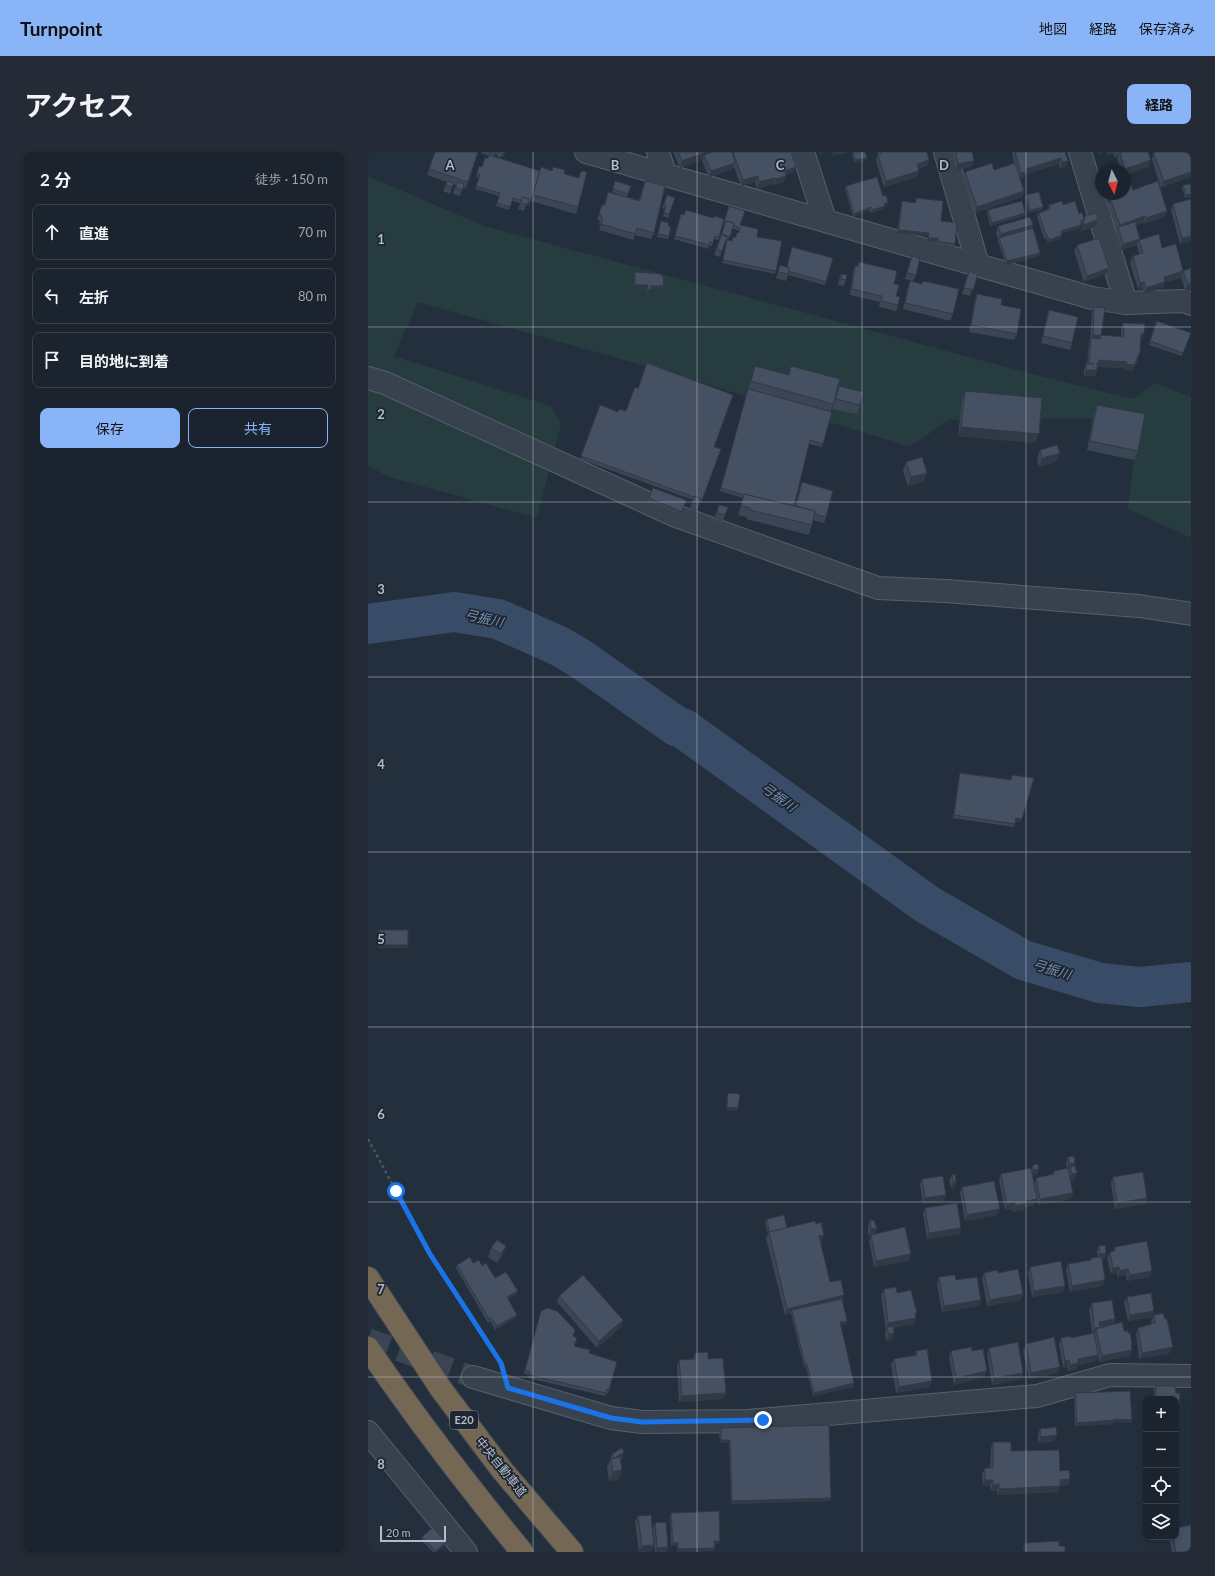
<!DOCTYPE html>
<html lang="ja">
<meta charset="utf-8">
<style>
:root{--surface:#1b232e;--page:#242b36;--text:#f1f3f6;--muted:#a0a4aa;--line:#39404a;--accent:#8ab4f8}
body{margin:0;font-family:Lato,"Noto Sans JP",sans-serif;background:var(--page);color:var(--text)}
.controls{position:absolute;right:12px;bottom:12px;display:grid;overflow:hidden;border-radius:8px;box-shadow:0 2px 6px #0003}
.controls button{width:36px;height:36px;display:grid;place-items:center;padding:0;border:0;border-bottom:1px solid var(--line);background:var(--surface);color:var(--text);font:20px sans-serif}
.compass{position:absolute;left:727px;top:12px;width:36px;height:36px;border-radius:50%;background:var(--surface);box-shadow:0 2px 6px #0003;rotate:174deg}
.scale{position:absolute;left:12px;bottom:10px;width:66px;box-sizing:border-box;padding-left:4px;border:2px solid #b4bcc9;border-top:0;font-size:11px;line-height:14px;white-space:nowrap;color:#b4bcc9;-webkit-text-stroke:3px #1d2633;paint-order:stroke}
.stop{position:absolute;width:12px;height:12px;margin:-9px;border:3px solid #1a73e8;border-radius:50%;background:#fff}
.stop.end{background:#1a73e8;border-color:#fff;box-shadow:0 1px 4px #0008}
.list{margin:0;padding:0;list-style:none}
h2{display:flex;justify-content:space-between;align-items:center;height:52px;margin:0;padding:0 16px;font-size:17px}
h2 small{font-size:13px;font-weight:400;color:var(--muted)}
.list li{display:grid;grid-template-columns:26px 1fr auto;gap:12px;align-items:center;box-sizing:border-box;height:56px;margin:0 8px 8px;padding:0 8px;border:1px solid var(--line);border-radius:8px}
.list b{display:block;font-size:15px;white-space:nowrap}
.list em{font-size:13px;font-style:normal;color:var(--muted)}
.actions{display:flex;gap:8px;padding:12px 16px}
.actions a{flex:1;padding:9px 0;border:1px solid var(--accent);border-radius:8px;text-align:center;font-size:14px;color:var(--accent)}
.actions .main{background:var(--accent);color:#111}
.icon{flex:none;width:22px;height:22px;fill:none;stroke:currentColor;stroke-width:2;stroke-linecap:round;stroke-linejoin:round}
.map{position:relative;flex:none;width:823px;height:1400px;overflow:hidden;border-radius:8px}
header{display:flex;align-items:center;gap:24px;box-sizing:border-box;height:56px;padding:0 20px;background:var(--accent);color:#111}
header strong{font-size:19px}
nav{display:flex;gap:22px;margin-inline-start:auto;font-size:14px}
.intro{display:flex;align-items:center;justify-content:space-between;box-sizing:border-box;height:96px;padding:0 24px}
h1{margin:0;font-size:28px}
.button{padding:10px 18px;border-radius:8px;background:var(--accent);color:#111;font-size:14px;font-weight:700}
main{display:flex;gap:24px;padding:0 24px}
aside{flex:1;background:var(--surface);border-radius:8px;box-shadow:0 2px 6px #0003}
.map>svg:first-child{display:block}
</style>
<header>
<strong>Turnpoint</strong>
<nav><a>地図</a><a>経路</a><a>保存済み</a></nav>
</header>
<div class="intro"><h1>アクセス</h1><a class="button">経路</a></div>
<main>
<aside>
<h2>2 分<small>徒歩 · 150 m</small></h2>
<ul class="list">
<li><svg class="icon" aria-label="ahead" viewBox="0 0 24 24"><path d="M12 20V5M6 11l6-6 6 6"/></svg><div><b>直進</b></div><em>70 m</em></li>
<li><svg class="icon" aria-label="left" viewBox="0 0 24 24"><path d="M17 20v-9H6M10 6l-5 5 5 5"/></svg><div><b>左折</b></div><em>80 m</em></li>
<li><svg class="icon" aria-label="arrive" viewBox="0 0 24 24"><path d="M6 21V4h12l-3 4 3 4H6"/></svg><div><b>目的地に到着</b></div></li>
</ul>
<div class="actions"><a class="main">保存</a><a>共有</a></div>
</aside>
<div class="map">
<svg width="823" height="1400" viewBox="0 0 823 1400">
<rect width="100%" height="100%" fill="#242f3e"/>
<!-- green -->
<polygon fill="#263c3f" points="0,24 116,74 668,223 765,247 787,231 823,245 823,386 760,357 769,281 752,266 580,268 552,288 540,294 309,223 50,150 26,204 183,254 193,272 169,366 18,324 0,313"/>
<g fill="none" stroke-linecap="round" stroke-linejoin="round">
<!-- river -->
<polyline stroke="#394c67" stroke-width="40" points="0,472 86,460 130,467 191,494 213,507 308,574 316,577 560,753 655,808 732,831 772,835 823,830"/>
<!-- street-tunnel -->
<polyline stroke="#3a4453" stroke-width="22" stroke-dasharray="22 11" stroke-linecap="butt" points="0,1187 105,1225"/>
<defs>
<g id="street">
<polyline points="218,0 724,146 758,151 816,149 823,152"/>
<polyline points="290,0 297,22"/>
<polyline points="435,0 457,68"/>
<polyline points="577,0 610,113"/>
<polyline points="712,0 758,151"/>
<polyline points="0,226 17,231 308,364 510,436 578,439 771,454 823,462"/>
<polyline points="105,1225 243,1266 274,1270 380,1269 669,1244 742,1223 823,1224"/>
<polyline points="0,1280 98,1400"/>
</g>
<g id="highway">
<polyline points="0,1126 73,1237 134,1318 204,1400"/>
<path d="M0 1196C48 1267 100 1334 154 1400"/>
</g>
</defs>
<!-- street casing -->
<use href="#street" stroke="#565f6c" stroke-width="24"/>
<!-- highway casing -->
<use href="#highway" stroke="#434c59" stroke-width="24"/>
<!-- path -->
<polyline stroke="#44595c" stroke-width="2.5" stroke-dasharray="3 3" stroke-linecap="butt" points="0,987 62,1102 131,1209"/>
<!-- street -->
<use href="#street" stroke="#38414e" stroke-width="22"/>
<!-- highway -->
<use href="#highway" stroke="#746855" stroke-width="22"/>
</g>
<!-- wall -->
<g fill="#3b4654" fill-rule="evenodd">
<polygon points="67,0 110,0 98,36 95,35 92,44 85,42 88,33 85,32 82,42 75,39 79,30 59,23"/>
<path d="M114 0H137L135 5 133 4 132 7 172 19 160 54 158 53 156 59 150 57 152 51 144 49 141 58 128 54 131 44 107 37 111 26 108 25 111 14 114 15 120 6 121 4 113 1ZM127 2 130 3 129 6 126 5Z"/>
<polygon points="305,0 364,0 364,1 365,0 425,21 418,23 416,30 405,33 405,32 389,37 387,30 373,34 366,15 365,17 341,25 334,9 335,7 312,16"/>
<polygon points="485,0 497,0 497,9 486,11 484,2"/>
<polygon points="510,0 559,0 559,14 550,17 551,19 549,25 516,35 508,9"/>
<polygon points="584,0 604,0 603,15 588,18"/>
<polygon points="645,0 697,0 697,15 692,17 691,12 658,22 656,26 652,27 656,39 654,45 607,61 595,26 597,20 626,18 646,11 644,2"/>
<polygon points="739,0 780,0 783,8 781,15 757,23 757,18 753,18 749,7 750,5 747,6 745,1 740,3"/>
<polygon points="786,0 823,0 793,36 784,8"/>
<polygon points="173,15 210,26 213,19 210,55 208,62 163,49"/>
<polygon points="247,29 263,34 259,45 244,40"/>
<polygon points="277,29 286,81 283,87 267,83 265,88 231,78 233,72 231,72 232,69 229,68 234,53 236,53 240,40 271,48"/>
<polygon points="823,32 823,45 817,46 814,36 815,33"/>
<polygon points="478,34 515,44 520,50 519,53 517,54 516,57 502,61 501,58 485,65 477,37"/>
<polygon points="765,38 799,59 796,65 776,72 775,70 768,73 772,88 794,96 815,119 823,116 823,139 817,138 813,125 813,126 797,130 795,136 776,142 774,136 770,137 762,111 765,104 771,102 769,93 753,98 748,81 749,78 740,53 742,48 740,43 741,42 757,42"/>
<polygon points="299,43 307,46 300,66 295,64 297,57 294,56"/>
<polygon points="658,43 675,55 674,58 661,61 657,46"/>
<polygon points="548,46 573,69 587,92 586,95 568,93 568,90 559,89 560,84 529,81 533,52 534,49 547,51"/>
<polygon points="823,47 823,89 812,92 803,58 805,52"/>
<polygon points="681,53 695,53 711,62 716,67 727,75 713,79 715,71 713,72 712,76 693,81 694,83 693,86 680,91 678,86 676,87 669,64 671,61 680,57"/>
<path d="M361 54 372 73 389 85 408 119 407 122 354 111 358 90H357L352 105 346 103 353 83 356 74H355ZM364 76 371 79V81L369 80 368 85H365L364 89 360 88Z"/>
<polygon points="318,58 345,66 356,67 350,88 346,87 344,94 341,94 340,97 306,87 312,65 316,63"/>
<polygon points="620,58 657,61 656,64 622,74 619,61"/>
<polygon points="293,69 300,74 301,84 300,87 289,85"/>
<polygon points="630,74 663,77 672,101 671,104 638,113 630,89 630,88 628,81"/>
<polygon points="709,93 741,116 738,122 716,130 706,99"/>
<polygon points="544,104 548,123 545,129 537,127"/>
<polygon points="491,110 526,132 528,144 530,153 528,159 511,155 512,150 482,143 485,120 487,114 489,114"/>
<polygon points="412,113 458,130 457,133 420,123 418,129 408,126"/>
<polygon points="267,120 293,124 295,134 294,138 283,137 282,141 278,141 279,137 266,136 266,123"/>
<polygon points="473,122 478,128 476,134 470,133 471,128"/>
<polygon points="610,122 602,144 594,142 599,126"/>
<polygon points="542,129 554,132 555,129 585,162 582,169 535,157 540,135"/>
<polygon points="609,142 633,153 649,182 646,188 601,180 607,148"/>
<polygon points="726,155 733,183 753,185 753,177 755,171 774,189 773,188 770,207 764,219 756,218 756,216 730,215 727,224 716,224 716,218 718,212 719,212 721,193 722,187 724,161"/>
<polygon points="681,158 704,191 702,198 673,191 679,164"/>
<polygon points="789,169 823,181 814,204 781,193"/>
<polygon points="387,214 420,223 423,214 465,252 462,259 454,295 441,292 426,354 427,354 434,330 458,365 456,371 445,368 441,383 378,367 379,365 370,363 375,346 352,339 379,240"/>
<polygon points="471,234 492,253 489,262 464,257 467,243"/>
<polygon points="597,239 667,291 590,284 594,248"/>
<polygon points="232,253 353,297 333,351 332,351 328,361 321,359 325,348 212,307"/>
<polygon points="729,253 770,299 766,308 719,298 726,262"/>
<polygon points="672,298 692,301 688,310 671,315 669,307"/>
<polygon points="538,310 559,321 555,330 540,334 535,319"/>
<polygon points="281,346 318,348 313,363 280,349"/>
<polygon points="351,353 360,355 354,372 345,370"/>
<polygon points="592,621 643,628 644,623 653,670 647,669 646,675 585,666 591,624"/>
<polygon points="11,778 39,796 10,796 10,781"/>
<polygon points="360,941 370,956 369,959 358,958 359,945"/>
<polygon points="700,1005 706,1014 707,1027 702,1028 705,1041 702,1047 670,1053 666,1032 668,1026 684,1023 686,1019 699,1017 698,1011"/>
<polygon points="665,1013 671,1017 669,1023 665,1024 669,1047 666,1053 657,1055 656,1058 645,1060 645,1057 637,1058 631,1028 633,1022 663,1017"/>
<polygon points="584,1023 588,1030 586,1036 583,1036 581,1029"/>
<polygon points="745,1025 779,1046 777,1052 747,1057 743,1031"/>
<polygon points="554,1027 576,1049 555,1052 552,1033"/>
<polygon points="594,1035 629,1063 597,1069 592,1041"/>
<polygon points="557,1056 593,1076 591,1082 559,1087 555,1062"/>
<polygon points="399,1067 454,1089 452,1090 462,1130 475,1148 478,1172 472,1173 486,1231 485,1235 445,1244 438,1215 436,1215 423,1161 417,1163 398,1086 400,1082 397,1070"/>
<polygon points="502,1068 507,1082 541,1109 506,1115 501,1089 503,1083 500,1084 500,1074"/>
<polygon points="138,1094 135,1103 129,1111 120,1105 123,1096"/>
<polygon points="731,1094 738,1101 736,1107 734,1107 735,1134 702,1140 698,1118 700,1112 722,1108 723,1106 730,1105 729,1100"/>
<polygon points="747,1095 782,1125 759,1129 758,1123 749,1125 749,1121 743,1122 739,1106 742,1100 745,1099"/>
<polygon points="105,1111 114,1114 127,1126 149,1142 140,1147 149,1163 148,1166 127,1178 122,1169 120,1171 88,1116 89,1113"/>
<polygon points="662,1115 695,1140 664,1145 660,1121"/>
<polygon points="616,1121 630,1121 655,1142 653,1148 619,1154 614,1127"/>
<polygon points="571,1125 588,1128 611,1154 574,1160 569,1132"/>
<polygon points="516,1137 529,1141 548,1164 546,1172 525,1176 524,1188 518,1189 517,1181 518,1177 518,1178 513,1144"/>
<polygon points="191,1144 255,1168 253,1175 229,1196 189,1150"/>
<polygon points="759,1145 784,1165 760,1169 756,1151"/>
<polygon points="724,1151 747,1167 746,1172 756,1179 760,1181 764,1191 763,1194 764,1198 762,1204 731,1210 730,1203 728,1209 710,1213 708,1217 700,1219 699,1215 695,1216 691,1192 693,1186 703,1186 724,1182 721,1158"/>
<polygon points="172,1162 205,1185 206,1194 221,1201 241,1238 240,1241 239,1241 237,1244 160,1226 161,1223 156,1221"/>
<polygon points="786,1163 802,1201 771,1207 768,1182 770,1176 784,1172 783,1169"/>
<polygon points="658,1192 690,1221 661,1227 655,1199"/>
<polygon points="621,1196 653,1227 624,1233 619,1202"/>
<polygon points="548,1199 562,1235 528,1241 523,1213 526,1207 547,1203"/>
<polygon points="583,1199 604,1199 619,1219 616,1225 586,1233 581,1205"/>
<polygon points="327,1201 340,1207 358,1241 355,1247 311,1250 309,1214 311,1208 325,1207"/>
<polygon points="788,1234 808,1241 811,1252 810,1255 809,1255 808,1247 786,1247 786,1237"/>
<polygon points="707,1241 764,1268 763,1271 746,1270 745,1272 707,1274 706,1244"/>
<polygon points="353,1276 463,1346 462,1349 363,1352 361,1291 352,1291 351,1279"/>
<polygon points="672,1277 686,1289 670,1291 670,1283"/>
<polygon points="625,1290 643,1299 692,1319 702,1327 700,1333 692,1334 690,1340 629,1343 629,1339 623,1339 622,1334 615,1334 614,1322 617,1316 622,1316 623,1296"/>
<polygon points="244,1302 253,1309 251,1327 241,1329 239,1316"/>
<polygon points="303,1361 351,1392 347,1392 346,1399 309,1400 309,1394 303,1394 302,1364"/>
<polygon points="270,1364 286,1390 285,1377 287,1371 300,1395 299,1400 287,1400 286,1393 284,1399 271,1400 267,1370"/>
<polygon points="54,1385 78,1390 77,1393 69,1400 65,1400 53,1388"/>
<polygon points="801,1385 808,1385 823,1400 804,1400"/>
<polygon points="657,1391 691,1394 697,1400 656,1400 655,1394"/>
</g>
<!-- shaded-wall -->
<g fill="#303945">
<polygon points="339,0 354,0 336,3 335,7 312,16 314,9"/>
<polygon points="451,0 454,0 454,1 450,3"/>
<polygon points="465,0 479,0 479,1 463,4"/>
<polygon points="731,0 737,0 730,3"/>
<polygon points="741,0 745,0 745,1 740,3"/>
<polygon points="751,2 750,5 747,6 748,3"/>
<polygon points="499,6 497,9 486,11 487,8"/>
<polygon points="693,6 691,12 658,22 656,26 651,28 653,21 658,17"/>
<polygon points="561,8 559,14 547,18 549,12"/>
<polygon points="783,8 781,15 757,23 757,17"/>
<polygon points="606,9 603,15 588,18 590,12"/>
<polygon points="700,9 697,15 692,17 694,10"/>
<polygon points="367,11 365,17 341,25 343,19"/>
<polygon points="428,15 425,21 414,25 417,19"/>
<polygon points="551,19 549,25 516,35 518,29"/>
<polygon points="823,20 823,25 793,36 796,29"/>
<polygon points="390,24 387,30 373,34 375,28"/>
<polygon points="418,24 416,30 405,33 408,27"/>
<polygon points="407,26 405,32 389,37 391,30"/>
<polygon points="656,39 654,45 607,61 609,55"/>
<polygon points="823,42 823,45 817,46 818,43"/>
<polygon points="520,50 519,53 517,54 516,57 502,61 504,58"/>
<polygon points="503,55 501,58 485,65 486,62"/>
<polygon points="675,55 674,58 661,61 662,58"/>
<polygon points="799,59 796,65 776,72 778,66"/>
<polygon points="657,61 656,64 622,74 624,71"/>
<polygon points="777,64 775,70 751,78 751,76 752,73"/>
<polygon points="730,68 727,75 713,79 715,73"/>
<polygon points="665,73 662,79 631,87 633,82"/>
<polygon points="713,73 712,76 691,82 693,79"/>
<polygon points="531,78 561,81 560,84 529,81"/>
<polygon points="694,83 693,86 680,91 681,88"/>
<polygon points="823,84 823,89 812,92 814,86"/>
<polygon points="560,86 570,86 568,90 559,89"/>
<polygon points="772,87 769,93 753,98 755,92"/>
<polygon points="672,101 671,104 638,113 639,109"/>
<polygon points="741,116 738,122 716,130 719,124"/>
<polygon points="815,119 813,126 794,131 796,125"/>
<polygon points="776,130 774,136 770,137 772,131"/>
<polygon points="797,130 795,136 776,142 778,136"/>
<polygon points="820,132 823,132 823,139 817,138"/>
<polygon points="267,133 280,133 279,137 266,136"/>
<polygon points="283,134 295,134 294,138 282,137"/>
<polygon points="280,138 283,138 282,141 278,141"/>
<polygon points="773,182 776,182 774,189 771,188"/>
<polygon points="725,183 733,184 730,190 722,189"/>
<polygon points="772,200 764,219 756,218 758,212"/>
<polygon points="731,208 759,210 756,216 730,215 727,224 716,224 718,218 729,211"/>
<polygon points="593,275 671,282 667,291 590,284"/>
<polygon points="692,301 688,310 671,315 674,306"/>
<polygon points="559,321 555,330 540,334 543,325"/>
<polygon points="648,666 654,667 653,670 647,669"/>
<polygon points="11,793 40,793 39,796 10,796"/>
<polygon points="359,955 370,956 369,959 358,958"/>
<polygon points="707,1011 705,1017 703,1014 701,1018 699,1018 701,1012"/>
<polygon points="671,1017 669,1023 663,1024 665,1018"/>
<polygon points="709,1021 707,1027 701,1028 703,1022"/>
<polygon points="585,1030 588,1030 586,1036 583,1036"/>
<polygon points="705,1041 702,1047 670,1053 672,1047"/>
<polygon points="578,1043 576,1049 555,1052 557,1046"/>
<polygon points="779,1046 777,1052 747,1057 749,1051"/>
<polygon points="669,1047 666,1053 657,1055 656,1058 645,1060 647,1054 658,1049"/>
<polygon points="647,1050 645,1057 637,1058 639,1052"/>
<polygon points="632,1057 629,1063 597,1069 599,1063"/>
<polygon points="593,1076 591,1082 559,1087 561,1081"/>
<polygon points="503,1077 509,1077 507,1083 500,1084"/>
<polygon points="456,1083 454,1089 448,1091 451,1084"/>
<polygon points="138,1094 135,1103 129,1111 133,1102"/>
<polygon points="738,1101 736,1107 730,1108 732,1102"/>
<polygon points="543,1102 541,1109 506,1115 508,1109"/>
<polygon points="751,1115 749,1121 743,1122 745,1116"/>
<polygon points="760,1117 758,1123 749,1125 752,1119"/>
<polygon points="784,1119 782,1125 759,1129 762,1123"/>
<polygon points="737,1128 735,1134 702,1140 704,1134"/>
<polygon points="697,1134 695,1140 664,1145 666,1139"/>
<polygon points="150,1139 149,1142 138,1148 139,1145"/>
<polygon points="655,1142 653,1148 619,1154 622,1148"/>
<polygon points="476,1143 474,1149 424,1158 423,1161 417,1163 419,1157"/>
<polygon points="613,1148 611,1154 574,1160 576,1154"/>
<polygon points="786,1159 784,1165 760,1169 762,1163"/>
<polygon points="547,1161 549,1161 547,1166 548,1166 546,1172 520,1177 519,1175 518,1178 520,1171"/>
<polygon points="149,1163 148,1166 127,1178 129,1174"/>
<polygon points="747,1167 745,1174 728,1177 727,1182 724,1182 726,1176 731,1170"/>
<polygon points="255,1168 253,1175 229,1196 231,1189"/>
<polygon points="479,1169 478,1172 471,1174 472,1170"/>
<polygon points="526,1181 524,1188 518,1189 521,1182"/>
<polygon points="805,1195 802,1201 771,1207 774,1201"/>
<polygon points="764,1198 762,1204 731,1210 734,1204"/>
<polygon points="730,1203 728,1209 710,1213 708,1217 700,1219 702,1213 710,1207"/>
<polygon points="701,1208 699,1215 695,1216 697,1209"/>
<polygon points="437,1212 439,1212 438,1215 436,1215"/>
<polygon points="692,1215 690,1221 661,1227 663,1221"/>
<polygon points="619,1219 616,1225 586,1233 588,1226"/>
<polygon points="655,1221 653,1227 624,1233 626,1226"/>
<polygon points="564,1229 562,1235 528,1241 531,1235"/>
<polygon points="486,1231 485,1235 445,1244 446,1241"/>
<polygon points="358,1241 355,1247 311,1250 314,1244"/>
<polygon points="809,1252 811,1252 810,1255 808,1255"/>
<polygon points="746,1267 764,1268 763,1271 746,1270 745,1272 707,1274 709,1271"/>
<polygon points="689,1283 686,1289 670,1291 673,1285"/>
<polygon points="353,1288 362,1288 361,1291 352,1291"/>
<polygon points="256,1300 253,1309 246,1306"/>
<polygon points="254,1318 251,1327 241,1329 245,1320"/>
<polygon points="702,1327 700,1333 690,1334 692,1328"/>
<polygon points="617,1328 625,1328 622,1334 615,1334"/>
<polygon points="631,1332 629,1339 623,1339 625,1333"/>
<polygon points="692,1334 690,1340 629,1343 631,1337"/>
<polygon points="463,1346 462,1349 363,1352 364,1349"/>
<polygon points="346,1389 352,1389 351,1392 345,1392"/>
<polygon points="78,1390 77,1393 69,1400 67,1400"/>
<polygon points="305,1391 310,1391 309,1394 303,1394"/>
<polygon points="286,1393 284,1399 271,1400 274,1394"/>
<polygon points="300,1395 299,1400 288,1400 289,1396"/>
<polygon points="347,1396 346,1399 309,1400 310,1397"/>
</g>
<!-- building -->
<g fill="#455162" stroke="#303945">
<polygon points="67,0 110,0 100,30 61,17"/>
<polygon points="121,0 128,0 127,2"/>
<polygon points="131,0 137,0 136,2 134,1 133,5 129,4"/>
<polygon points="310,0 339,0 314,9"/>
<polygon points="345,0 364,0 367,11 343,19 336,3"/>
<polygon points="365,0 423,0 428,15 417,19 418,24 408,27 407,26 391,30 390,24 375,28"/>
<polygon points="485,0 497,0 499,6 487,8"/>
<polygon points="512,0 559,0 561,8 549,12 551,19 518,29 510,3 513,2"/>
<polygon points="588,0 604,0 606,9 590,12"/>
<polygon points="647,0 697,0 700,9 694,10 693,6 658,17 659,20 653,21"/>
<polygon points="747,0 755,0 748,3"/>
<polygon points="755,0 780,0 783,8 757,17 752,1"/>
<polygon points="786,0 823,0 823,20 796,29 786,2"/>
<polygon points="121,3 172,19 162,51 160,50 161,47 154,45 153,48 145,46 142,55 129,51 132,41 108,34 112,23 109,22 111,14 114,15 117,6 120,6"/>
<polygon points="624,11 626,18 647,11 656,39 609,55 597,20"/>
<polygon points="173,15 184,19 185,15 197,18 196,22 211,26 213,19 219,20 210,55 165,43"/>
<polygon points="509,25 515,44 518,43 520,50 516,52 517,54 504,58 503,55 486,62 478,34"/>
<polygon points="79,29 86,31 84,35 78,33"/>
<polygon points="247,29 263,34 260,42 245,37"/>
<polygon points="277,29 297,34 286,81 269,76 267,82 233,72 235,66 233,66 234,63 231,62 234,53 237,53 240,40 272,49"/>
<polygon points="790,29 799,59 778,66 777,64 752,73 742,46 746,45 744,42 757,42 757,32 762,30 765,38"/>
<polygon points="89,30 96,32 95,38 88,36"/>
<polygon points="823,32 823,42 818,43 815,33"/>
<polygon points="671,40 675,55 662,58 658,43"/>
<polygon points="299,43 307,46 301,62 296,61 298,54 296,53"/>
<polygon points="154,45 161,47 159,53 153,51"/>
<polygon points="548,46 575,49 573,69 589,71 587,92 569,89 570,86 560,86 561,81 531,78 534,49 548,51"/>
<polygon points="823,47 823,84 814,86 805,52"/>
<polygon points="654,49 657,61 624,71 620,58"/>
<polygon points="694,49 695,53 707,49 711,62 714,60 716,67 716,68 713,69 713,73 693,79 694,83 681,88 679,83 678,84 671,61 682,57 681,53"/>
<polygon points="361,54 377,59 372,73 390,77 389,85 414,89 408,119 355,108 359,88 364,89 365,85 368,85 369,80 371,81 372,76 365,73 366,71 358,69 357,71 356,70"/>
<polygon points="318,58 345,66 346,64 356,67 351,85 347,84 345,91 342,90 341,93 307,84 313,62 316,63"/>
<polygon points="728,61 730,68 715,73 717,64"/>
<polygon points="662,65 665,73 633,82 630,74"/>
<polygon points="293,69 301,71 300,74 303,75 301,84 290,82"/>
<polygon points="358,69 366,71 362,85 354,82"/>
<polygon points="767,70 772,87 755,92 750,75"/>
<polygon points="665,76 672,101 639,109 631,86"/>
<polygon points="791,82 794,96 808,92 815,119 796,125 797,130 778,136 776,130 772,131 765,104 775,101 771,88"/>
<polygon points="353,83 359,85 354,99 349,97"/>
<polygon points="731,86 741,116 719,124 709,93"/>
<polygon points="424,95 465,106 458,130 420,119 421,116 419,115"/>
<polygon points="544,104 552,106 548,123 539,121"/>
<polygon points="491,110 529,119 526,132 531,133 528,144 532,145 530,153 513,149 514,144 484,137 487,114 490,114"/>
<polygon points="412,113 421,116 420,122 410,120"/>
<polygon points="823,116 823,132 820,132 815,119"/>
<polygon points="601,119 610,122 605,138 596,136"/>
<polygon points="267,120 294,122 293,124 296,124 295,134 283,134 283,138 280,138 280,133 267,133"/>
<polygon points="473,122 479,123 478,128 473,127"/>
<polygon points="542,129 554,132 555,129 591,137 585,162 537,151"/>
<polygon points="609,142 634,147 633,153 653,157 649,182 603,173"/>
<polygon points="726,155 737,156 733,184 725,183"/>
<polygon points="681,158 710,165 704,191 675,184"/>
<polygon points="789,169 823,181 815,201 782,189"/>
<polygon points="755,171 777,172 776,182 773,182 772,200 766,213 758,212 759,210 731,208 731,211 729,211 729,218 718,218 718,212 726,212 721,211 723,186 732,187 733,183 756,185"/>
<polygon points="279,211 365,243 346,295 353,297 334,348 333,348 333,347 327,344 326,345 213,304 232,253 250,260 251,257 258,259 267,235 270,237"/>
<polygon points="387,214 421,223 423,214 472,227 465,252 383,229"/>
<polygon points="471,234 495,240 492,253 468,247"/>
<polygon points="380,237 464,260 455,292 442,288 426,354 376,342 376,343 353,336"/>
<polygon points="597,239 674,246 671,282 593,275"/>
<polygon points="729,253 777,262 770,299 722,289"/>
<polygon points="689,293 692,301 674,306 672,298"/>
<polygon points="554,305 559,321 543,325 538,310"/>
<polygon points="434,330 465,339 458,365 447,362 447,359 428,354"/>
<polygon points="285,336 318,348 314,360 281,346"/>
<polygon points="376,342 447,359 444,373 382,358 382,356 373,354"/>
<polygon points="327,344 333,347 331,352 324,350"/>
<polygon points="351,353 360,355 357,363 349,361"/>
<polygon points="592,621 643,628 644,623 666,626 654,667 648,666 647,672 586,663"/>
<rect x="11" y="778" width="29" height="15"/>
<polygon points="360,941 372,942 370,956 359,955"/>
<polygon points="706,1004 707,1011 701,1012 700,1005"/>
<polygon points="670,1012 671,1017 665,1018 665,1013"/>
<polygon points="703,1014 707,1014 709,1021 703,1022"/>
<polygon points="663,1016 669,1047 658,1049 658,1052 647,1054 647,1050 639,1052 633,1022"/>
<polygon points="700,1016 705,1041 672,1047 668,1026 686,1022 686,1019"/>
<polygon points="775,1020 779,1046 749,1051 745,1025"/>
<polygon points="587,1022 588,1030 585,1030 584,1023"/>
<polygon points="575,1024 578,1043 557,1046 554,1027"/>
<polygon points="626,1029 632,1057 599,1063 594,1035"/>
<polygon points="589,1051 593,1076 561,1081 557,1056"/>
<polygon points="416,1063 419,1076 401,1080 399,1067"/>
<polygon points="502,1068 506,1068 509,1077 503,1077"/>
<polygon points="447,1069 448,1072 453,1070 456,1083 451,1084 462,1130 473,1128 476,1143 419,1157 401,1080"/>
<polygon points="537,1075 543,1102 508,1109 503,1083"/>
<polygon points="129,1088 138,1094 133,1102 123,1096"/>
<polygon points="779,1089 784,1119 762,1123 760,1117 752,1119 751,1115 745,1116 742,1100 747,1099 747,1095"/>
<polygon points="737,1093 738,1101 732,1102 731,1094"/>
<polygon points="102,1105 105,1111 111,1108 114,1114 118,1111 127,1126 138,1120 150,1139 139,1145 149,1163 129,1174 123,1166 121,1167 89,1113"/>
<polygon points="732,1105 734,1107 737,1128 704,1134 700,1112 723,1108 723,1106"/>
<polygon points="693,1109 697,1134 666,1139 662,1115"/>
<polygon points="650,1117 655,1142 622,1148 616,1121 629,1118 630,1121"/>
<polygon points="215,1123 255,1168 231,1189 191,1144"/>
<polygon points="587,1123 588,1128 609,1125 613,1148 576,1154 571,1125"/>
<polygon points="528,1135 529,1141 543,1138 549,1161 547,1161 548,1166 520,1171 516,1137"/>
<polygon points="783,1141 786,1159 762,1163 759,1145"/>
<polygon points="474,1147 479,1169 472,1170 486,1231 446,1241 439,1212 437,1212 424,1158"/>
<polygon points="744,1148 747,1167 731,1170 732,1175 726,1176 724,1151"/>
<polygon points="179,1156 189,1159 207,1178 205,1184 209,1186 206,1194 222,1198 221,1201 249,1210 241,1238 239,1237 238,1241 161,1223 162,1220 157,1218 173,1159"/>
<polygon points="795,1161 797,1167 799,1167 805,1195 774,1201 770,1176 787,1171 786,1163"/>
<polygon points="754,1170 756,1179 760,1179 760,1181 762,1181 764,1191 763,1191 764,1198 734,1204 728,1177"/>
<polygon points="525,1174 526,1181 521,1182 519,1175"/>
<polygon points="726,1181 730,1203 710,1207 710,1211 702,1213 701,1208 697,1209 693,1186 703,1184 703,1186"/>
<polygon points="686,1185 692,1215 663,1221 658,1192"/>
<polygon points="650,1190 655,1221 626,1226 621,1196"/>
<polygon points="603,1195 604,1199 615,1197 619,1219 588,1226 583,1199"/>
<polygon points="559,1197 564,1229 531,1235 526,1207 549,1203 548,1199"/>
<polygon points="340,1200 340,1207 355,1206 358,1241 314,1244 311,1208 327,1207 327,1201"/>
<polygon points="788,1234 807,1234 808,1241 812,1241 811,1252 809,1252 809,1269 808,1269 808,1247 788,1247"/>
<polygon points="762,1239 764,1268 746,1267 746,1268 709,1271 707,1241"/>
<polygon points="461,1273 463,1346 364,1349 362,1288 353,1288 353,1276"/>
<polygon points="688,1275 689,1283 673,1285 672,1277"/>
<polygon points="625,1290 643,1290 643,1299 691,1298 692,1319 701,1318 702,1327 692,1328 692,1334 631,1337 631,1332 625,1333 625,1328 617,1328 617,1316 625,1316"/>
<polygon points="254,1296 256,1300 246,1306 244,1302"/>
<polygon points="252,1305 254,1318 245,1320 243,1307"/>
<polygon points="351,1359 352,1389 346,1389 347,1396 310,1397 310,1391 305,1391 303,1361"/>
<polygon points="283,1363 286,1393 274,1394 270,1364"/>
<polygon points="298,1370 300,1395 289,1396 287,1371"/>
<polygon points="823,1373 823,1400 808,1400 805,1385 808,1385 808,1376"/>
<polygon points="65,1375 78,1390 68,1399 54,1385"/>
<polygon points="691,1389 691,1394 697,1394 697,1400 657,1400 657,1391"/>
</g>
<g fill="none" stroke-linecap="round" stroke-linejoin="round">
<!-- route -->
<polyline stroke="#1a73e8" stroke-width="5" points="28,1039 62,1102 133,1211 140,1236 243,1266 274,1270 395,1268"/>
</g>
<!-- grid -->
<path fill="none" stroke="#b4bcc9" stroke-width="1" stroke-opacity="0.55" d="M165 0V1400M329 0V1400M494 0V1400M658 0V1400M0 175H823M0 350H823M0 525H823M0 700H823M0 875H823M0 1050H823M0 1225H823"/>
<g text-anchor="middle" stroke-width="3.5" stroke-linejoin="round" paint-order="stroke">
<!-- shield labels -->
<rect fill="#1d2633" stroke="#878f9c" stroke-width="1" x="82" y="1259" width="28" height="18" rx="3"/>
<g font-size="11" font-weight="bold" fill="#b4bcc9">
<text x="96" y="1272">E20</text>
</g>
<!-- street labels -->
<g font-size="12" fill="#b4bcc9" stroke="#1d2633">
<text transform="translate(133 1315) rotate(51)" y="4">中央自動車道</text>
</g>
<!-- water labels -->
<g font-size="13" font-style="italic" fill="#7c92b1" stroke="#1d2633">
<text transform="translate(116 466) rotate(13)" y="5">弓振川</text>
<text transform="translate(411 645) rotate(36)" y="5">弓振川</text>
<text transform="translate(684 817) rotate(17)" y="5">弓振川</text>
</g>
</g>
<g font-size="13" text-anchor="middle" font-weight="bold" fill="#b4bcc9" stroke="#1d2633" stroke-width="3.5" stroke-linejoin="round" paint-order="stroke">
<text x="82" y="18">A</text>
<text x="247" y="18">B</text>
<text x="412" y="18">C</text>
<text x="576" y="18">D</text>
<text x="13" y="92">1</text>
<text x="13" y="267">2</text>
<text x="13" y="442">3</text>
<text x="13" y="617">4</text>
<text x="13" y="792">5</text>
<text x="13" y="967">6</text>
<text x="13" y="1142">7</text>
<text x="13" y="1317">8</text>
</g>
</svg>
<div class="controls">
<button>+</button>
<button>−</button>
<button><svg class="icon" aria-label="locate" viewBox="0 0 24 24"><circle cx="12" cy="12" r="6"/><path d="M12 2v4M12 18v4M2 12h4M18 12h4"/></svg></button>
<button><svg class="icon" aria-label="layers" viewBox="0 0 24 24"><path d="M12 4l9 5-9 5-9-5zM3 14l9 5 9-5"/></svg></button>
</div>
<svg class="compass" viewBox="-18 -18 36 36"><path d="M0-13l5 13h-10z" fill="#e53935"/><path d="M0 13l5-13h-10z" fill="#a0a4aa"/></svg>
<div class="scale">20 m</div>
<div class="stop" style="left:28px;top:1039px"></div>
<div class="stop end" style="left:395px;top:1268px"></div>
</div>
</main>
